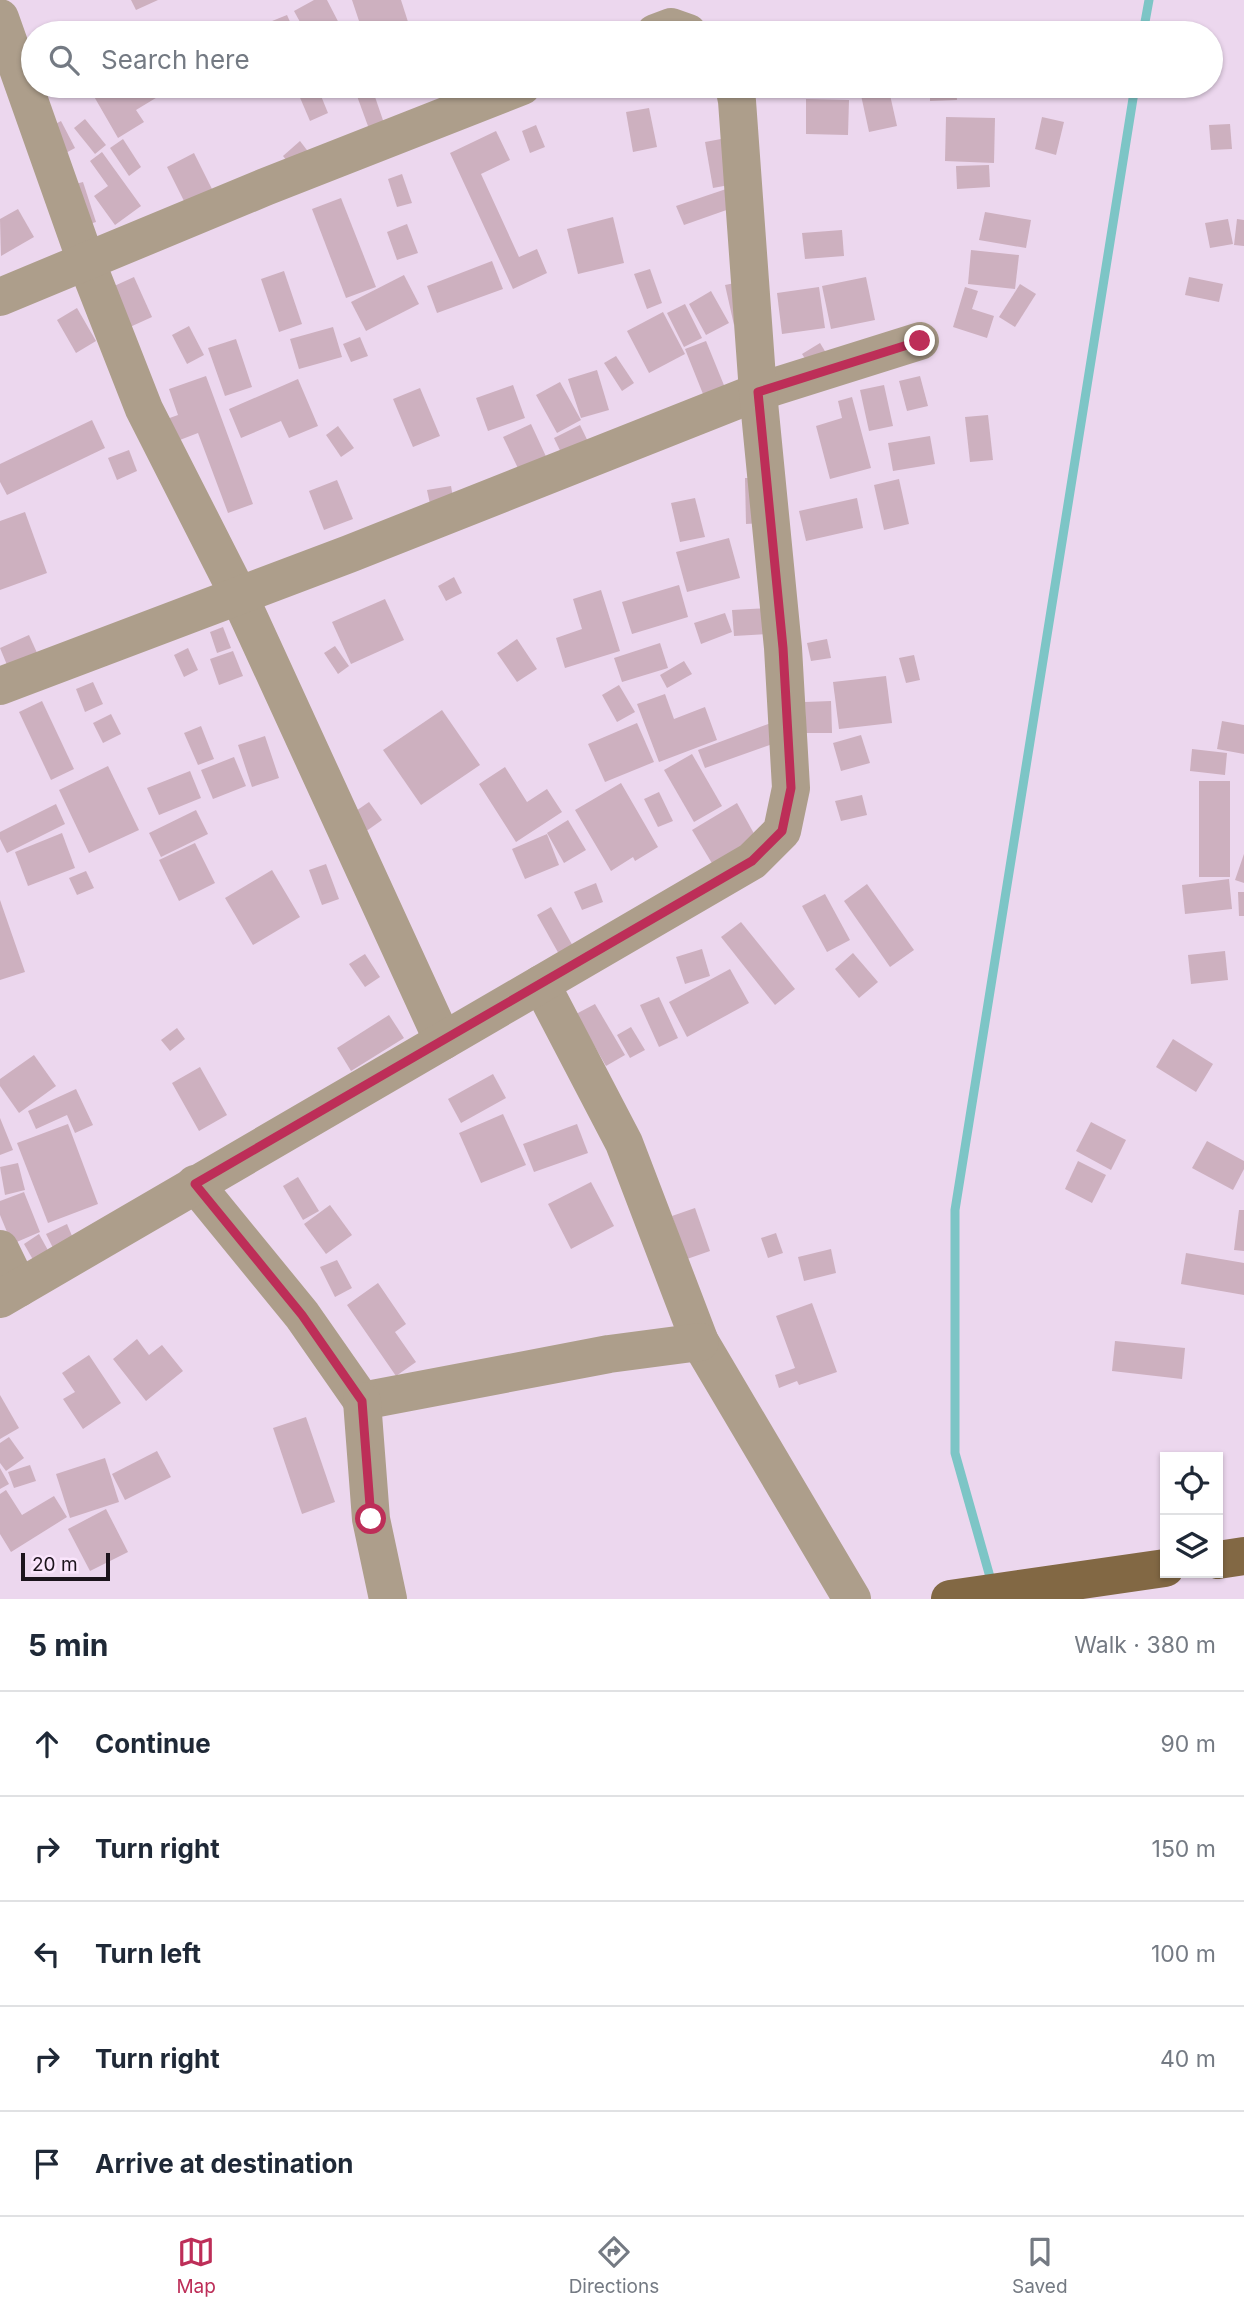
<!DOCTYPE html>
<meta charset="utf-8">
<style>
:root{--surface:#fff;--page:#f6f6f7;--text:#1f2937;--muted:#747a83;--line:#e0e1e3;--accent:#bd2e58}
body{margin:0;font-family:Inter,sans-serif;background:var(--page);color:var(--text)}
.controls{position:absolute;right:21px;bottom:21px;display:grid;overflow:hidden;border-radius:0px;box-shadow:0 2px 5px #0004}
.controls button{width:63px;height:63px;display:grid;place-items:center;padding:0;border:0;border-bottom:2px solid var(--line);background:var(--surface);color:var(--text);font:35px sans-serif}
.scale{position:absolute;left:21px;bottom:18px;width:89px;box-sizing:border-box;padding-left:7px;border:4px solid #1c141c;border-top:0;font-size:19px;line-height:24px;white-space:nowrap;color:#1c141c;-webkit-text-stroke:5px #fae5fc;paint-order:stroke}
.stop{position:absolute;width:21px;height:21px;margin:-16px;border:5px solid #bd2e58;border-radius:50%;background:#fff}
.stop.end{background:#bd2e58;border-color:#fff;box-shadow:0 2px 7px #0008}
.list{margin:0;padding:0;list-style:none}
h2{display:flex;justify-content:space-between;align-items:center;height:91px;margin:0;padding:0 28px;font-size:30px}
h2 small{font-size:23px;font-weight:400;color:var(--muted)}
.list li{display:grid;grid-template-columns:46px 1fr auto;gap:21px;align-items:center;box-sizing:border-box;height:105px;padding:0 28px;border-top:2px solid var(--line)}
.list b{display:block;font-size:26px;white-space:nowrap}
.list em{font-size:23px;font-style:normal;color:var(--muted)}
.icon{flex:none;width:38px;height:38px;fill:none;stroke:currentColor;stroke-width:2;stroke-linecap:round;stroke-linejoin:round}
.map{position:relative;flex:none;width:1244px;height:1599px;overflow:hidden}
.search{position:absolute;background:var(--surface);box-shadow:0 2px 5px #0004;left:21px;right:21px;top:21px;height:77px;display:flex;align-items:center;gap:18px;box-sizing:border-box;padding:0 24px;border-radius:38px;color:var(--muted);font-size:26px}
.sheet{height:616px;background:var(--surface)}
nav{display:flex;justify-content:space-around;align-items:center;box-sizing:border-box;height:98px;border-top:2px solid var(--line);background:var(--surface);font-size:19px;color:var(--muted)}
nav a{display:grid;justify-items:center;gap:4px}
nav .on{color:var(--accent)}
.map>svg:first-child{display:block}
</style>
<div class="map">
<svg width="1244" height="1599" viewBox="0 0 1244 1599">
<rect width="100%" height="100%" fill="#ecd7ee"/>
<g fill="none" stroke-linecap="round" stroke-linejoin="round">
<!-- stream -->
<g stroke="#7dc5c6" stroke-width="9">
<polyline points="1143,33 1149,0"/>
<polyline points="992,1584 955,1453 955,1210 1135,86"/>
</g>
</g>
<!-- building -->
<g fill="#cdb0bf">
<polygon points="131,0 158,0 136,10"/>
<polygon points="314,0 327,0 344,33 306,33 294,11"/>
<polygon points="352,0 401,0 409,25 385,33 363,33"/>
<polygon points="287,15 295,33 242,33"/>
<polygon points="105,86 166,86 169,90 136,110 144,122 118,138 92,93"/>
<polygon points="295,86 317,86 328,113 310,121"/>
<polygon points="859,86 888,86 897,126 869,132"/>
<polygon points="930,86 956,86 957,100 930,101"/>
<polygon points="373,91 387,132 372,137 357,96"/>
<polygon points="806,99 849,100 848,135 806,134"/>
<polygon points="649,108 657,147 633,152 626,112"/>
<polygon points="946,117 995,118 994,163 945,161"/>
<polygon points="1042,117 1064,122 1056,155 1035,149"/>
<polygon points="85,119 106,145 95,154 74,128"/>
<polygon points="61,121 75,148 60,156 46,129"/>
<polygon points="1230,124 1232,149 1211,150 1209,125"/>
<polygon points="536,125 545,147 530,153 522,131"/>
<polygon points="496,131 510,160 481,174 519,257 537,249 547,273 513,289 450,153"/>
<polygon points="123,139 141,167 129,176 110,148"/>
<polygon points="721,139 729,185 713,188 705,142"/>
<polygon points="300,141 316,162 299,176 283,156"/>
<polygon points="102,152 141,206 115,225 94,196 108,186 90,161"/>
<polygon points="194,153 219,203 192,217 167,167"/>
<polygon points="989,165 990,187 957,189 956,166"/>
<polygon points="402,174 412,203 397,207 388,179"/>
<polygon points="83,182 96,222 76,228 64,187"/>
<polygon points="729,188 735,207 684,225 676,206"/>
<polygon points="341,198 376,287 346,298 312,209"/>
<polygon points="18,209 34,237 1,256 0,219"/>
<polygon points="985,212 1031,220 1026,248 979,240"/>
<polygon points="613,217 624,263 578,274 567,229"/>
<polygon points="1228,219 1233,244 1210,248 1205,223"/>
<polygon points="1237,219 1244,220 1244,246 1234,245"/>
<polygon points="407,224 418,253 397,260 387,232"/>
<polygon points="842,230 844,256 805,259 802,233"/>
<polygon points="971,250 1019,255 1015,289 968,284"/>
<polygon points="492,261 503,289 437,313 427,286"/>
<polygon points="650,269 662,303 647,309 634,274"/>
<polygon points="284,271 302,324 279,332 261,279"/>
<polygon points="404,275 419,304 366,331 351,302"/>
<polygon points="134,277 152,317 119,332 101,292"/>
<polygon points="866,277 875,320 831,329 822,286"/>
<polygon points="1189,277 1223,284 1219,302 1185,295"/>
<polygon points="740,282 734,325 725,285"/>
<polygon points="1020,284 1036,294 1015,327 999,317"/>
<polygon points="819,287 825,328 782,334 777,293"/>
<polygon points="965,287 978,291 972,309 994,316 987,338 953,327"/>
<polygon points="711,291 729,323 706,335 689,304"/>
<polygon points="685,304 702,338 684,347 667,313"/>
<polygon points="77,308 96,341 76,353 57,320"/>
<polygon points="663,312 685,354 649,373 627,331"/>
<polygon points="189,326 204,355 187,364 172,335"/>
<polygon points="333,327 342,357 299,369 290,339"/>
<polygon points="360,337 368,356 351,362 343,344"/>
<polygon points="236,339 252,387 225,396 208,348"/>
<polygon points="706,341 730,400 709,409 685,349"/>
<polygon points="820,343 831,361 814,372 802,354"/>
<polygon points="616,356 634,383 622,391 604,363"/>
<polygon points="597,370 609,410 581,418 568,379"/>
<polygon points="206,376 253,504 228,513 198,433 172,443 164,420 178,415 169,389"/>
<polygon points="920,376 928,406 907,411 899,381"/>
<polygon points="298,379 318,426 289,438 281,421 241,438 229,409"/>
<polygon points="560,382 581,420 557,433 536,395"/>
<polygon points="513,385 525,418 488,431 476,398"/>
<polygon points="884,385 893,426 869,431 860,390"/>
<polygon points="420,388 440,436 413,447 393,399"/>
<polygon points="852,397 871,468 830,479 816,426 842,418 838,401"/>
<polygon points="988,415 993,460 970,462 965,417"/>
<polygon points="92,420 105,448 7,495 0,482 0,464"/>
<polygon points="531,424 555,476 528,489 503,437"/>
<polygon points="580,425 594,454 568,467 554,438"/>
<polygon points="338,426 354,448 341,457 326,435"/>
<polygon points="930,436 935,464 893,471 888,443"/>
<polygon points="129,450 137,471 117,480 108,458"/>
<polygon points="745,478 761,478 762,523 746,524"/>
<polygon points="899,479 909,524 884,530 874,485"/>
<polygon points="337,480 353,519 324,530 309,491"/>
<polygon points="451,486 455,509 432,513 427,490"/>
<polygon points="695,498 705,537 680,542 671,503"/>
<polygon points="857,498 863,528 806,541 799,511"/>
<polygon points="25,512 47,573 0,590 0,521"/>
<polygon points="729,538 740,578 687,592 676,552"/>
<polygon points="454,577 462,593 446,601 438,586"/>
<polygon points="679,585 688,617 632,634 622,602"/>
<polygon points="601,590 620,651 565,668 556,638 582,629 573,599"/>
<polygon points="385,599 404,640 351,664 332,622"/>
<polygon points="767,608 768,634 734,636 732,610"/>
<polygon points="725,613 732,632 701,644 694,623"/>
<polygon points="223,627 231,648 217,653 210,632"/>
<polygon points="29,635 42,664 12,677 0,648"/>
<polygon points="517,639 537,669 517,682 497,653"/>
<polygon points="827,639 831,658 811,661 807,643"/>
<polygon points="660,643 668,668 622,682 614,658"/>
<polygon points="335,646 349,666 338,674 324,653"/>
<polygon points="188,648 198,670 184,677 174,655"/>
<polygon points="233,651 243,676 219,685 210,659"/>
<polygon points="914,655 920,680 906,683 899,658"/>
<polygon points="684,661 692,674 667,688 660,675"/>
<polygon points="886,676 892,723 839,729 833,682"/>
<polygon points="93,682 103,704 85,712 76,689"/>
<polygon points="619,685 635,712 617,722 602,695"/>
<polygon points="665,694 674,719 705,707 717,740 659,762 637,704"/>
<polygon points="42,701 74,769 51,780 19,712"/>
<polygon points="831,701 832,733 806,733 805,702"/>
<polygon points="442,710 480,765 421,805 383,750"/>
<polygon points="111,714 121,734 103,743 93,723"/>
<polygon points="1222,721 1244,725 1244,754 1217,749"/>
<polygon points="637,723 654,762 605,782 588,744"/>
<polygon points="771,723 778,742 705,768 698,750"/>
<polygon points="201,726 214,759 198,765 184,733"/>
<polygon points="861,735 870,763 841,771 833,743"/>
<polygon points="265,736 279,778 252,787 238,745"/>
<polygon points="1192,749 1227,753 1225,775 1190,771"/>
<polygon points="692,754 722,806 694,822 664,770"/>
<polygon points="234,757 246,786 213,799 201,770"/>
<polygon points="108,766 139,830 89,853 59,790"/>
<polygon points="505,767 527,802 547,789 562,812 516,842 479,784"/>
<polygon points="190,771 201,798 159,815 147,788"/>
<rect x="1199" y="781" width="31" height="96"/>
<polygon points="621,783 658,847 635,861 633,857 611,871 575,810"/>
<polygon points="659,792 673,821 658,827 644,799"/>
<polygon points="862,795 867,815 841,821 835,801"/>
<polygon points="369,802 382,820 365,832 353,813"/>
<polygon points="737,803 757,839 713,865 692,830"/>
<polygon points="56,804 65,824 7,853 0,839 0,832"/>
<polygon points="196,810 208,834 161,857 149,833"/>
<polygon points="568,820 586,850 564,863 547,833"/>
<polygon points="62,833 75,868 28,886 15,852"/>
<polygon points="547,834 559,865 525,879 512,849"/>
<polygon points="195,843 215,883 179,901 159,860"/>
<polygon points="1244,854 1244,883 1235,880"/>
<polygon points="326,864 339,899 322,905 309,870"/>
<polygon points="272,870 300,917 253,945 225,898"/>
<polygon points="86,871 94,888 77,895 69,878"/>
<polygon points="1229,879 1232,909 1185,914 1182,885"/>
<polygon points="596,883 603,902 582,910 574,892"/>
<polygon points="867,884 914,950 890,967 844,901"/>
<polygon points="1238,892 1244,892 1244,916 1239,916"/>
<polygon points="825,894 850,940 827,952 802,906"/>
<polygon points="0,900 25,972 0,980"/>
<polygon points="551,907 574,948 560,956 537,915"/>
<polygon points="741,922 795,989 775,1005 721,937"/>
<polygon points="702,949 710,976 685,984 676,957"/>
<polygon points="1225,951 1228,980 1191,984 1188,955"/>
<polygon points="853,953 878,982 859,998 835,969"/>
<polygon points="365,954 380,977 365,987 349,964"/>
<polygon points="730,969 749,1003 687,1037 669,1002"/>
<polygon points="659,997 678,1038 659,1047 640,1005"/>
<polygon points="595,1004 625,1055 606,1066 576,1014"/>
<polygon points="389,1015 404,1038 351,1071 337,1048"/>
<polygon points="631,1027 645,1050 630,1058 617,1035"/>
<polygon points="177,1028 185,1039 170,1051 161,1040"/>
<polygon points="1173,1039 1213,1064 1196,1092 1156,1067"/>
<polygon points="34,1055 56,1086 19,1113 0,1086 0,1079"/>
<polygon points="200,1067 227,1115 199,1131 172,1083"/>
<polygon points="493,1074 506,1098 461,1123 448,1099"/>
<polygon points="76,1089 93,1125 75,1133 67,1115 36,1129 28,1111"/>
<polygon points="503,1114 526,1165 481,1183 459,1133"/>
<polygon points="0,1118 13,1150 0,1155"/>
<polygon points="1091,1122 1126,1140 1111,1170 1076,1151"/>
<polygon points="68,1124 98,1204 48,1223 17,1143"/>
<polygon points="577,1124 588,1153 534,1172 523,1144"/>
<polygon points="1207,1141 1244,1161 1244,1169 1233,1190 1192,1168"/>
<polygon points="1078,1161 1106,1175 1092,1203 1065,1189"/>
<polygon points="18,1163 25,1190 5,1195 0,1167"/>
<polygon points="298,1177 319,1211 303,1220 283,1186"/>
<polygon points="591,1182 614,1226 571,1249 548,1204"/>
<polygon points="24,1192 40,1232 12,1244 0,1215 0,1201"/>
<polygon points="330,1205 352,1235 326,1254 304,1224"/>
<polygon points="695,1208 710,1251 687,1259 672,1216"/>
<polygon points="1239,1210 1244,1210 1244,1251 1234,1250"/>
<polygon points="67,1224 75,1243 55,1252 46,1234"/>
<polygon points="776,1233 783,1253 768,1258 761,1238"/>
<polygon points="39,1234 55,1263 40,1272 24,1244"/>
<polygon points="831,1249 836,1273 804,1281 798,1257"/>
<polygon points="1186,1253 1244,1263 1244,1295 1181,1284"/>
<polygon points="337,1260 352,1288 335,1297 320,1267"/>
<polygon points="378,1283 406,1324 395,1332 416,1362 396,1376 347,1305"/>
<polygon points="812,1303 837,1372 799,1385 797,1381 779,1388 775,1375 795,1368 776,1316"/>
<polygon points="137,1339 149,1355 162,1345 183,1371 146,1401 113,1359"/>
<polygon points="1115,1341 1185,1348 1182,1379 1112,1371"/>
<polygon points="89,1355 121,1403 83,1429 63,1399 75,1392 62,1373"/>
<polygon points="0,1395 19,1428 0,1439"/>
<polygon points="306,1417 335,1502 302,1514 273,1428"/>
<polygon points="9,1437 24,1458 6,1471 0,1463 0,1443"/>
<polygon points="157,1451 171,1477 125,1500 112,1474"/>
<polygon points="105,1458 119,1502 70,1518 56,1474"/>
<polygon points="30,1465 36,1481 14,1488 8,1472"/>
<polygon points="0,1468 9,1484 0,1489"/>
<polygon points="6,1490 22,1515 54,1496 67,1517 11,1552 0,1534 0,1494"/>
<polygon points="106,1509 128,1552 90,1571 68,1529"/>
</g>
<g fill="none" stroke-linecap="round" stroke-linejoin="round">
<!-- minor -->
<g stroke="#ad9e8b" stroke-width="38">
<polyline points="0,18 86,261 144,409 239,596 443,1041"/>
<polyline points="655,33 671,27 688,33"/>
<polyline points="0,297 265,187 522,86"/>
<polyline points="0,686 349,554 758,392 920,341"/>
<polyline points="541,984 624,1143 700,1342 852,1599"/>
<polyline points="195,1184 302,1315 362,1401 609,1354 700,1342"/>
<polyline points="0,1249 19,1288"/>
<polyline points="0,1299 752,861 782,831 791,788 783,648 758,392 737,101 734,86"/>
<polyline points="362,1401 371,1519 388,1599"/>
</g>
<!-- major -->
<g stroke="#826844" stroke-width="38">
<polyline points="1218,1560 1244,1556"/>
<polyline points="950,1599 1165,1568"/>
</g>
</g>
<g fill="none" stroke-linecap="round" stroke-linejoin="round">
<!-- route -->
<polyline stroke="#bd2e58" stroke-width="9" points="371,1519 362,1401 302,1315 195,1184 752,861 782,831 791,788 783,648 758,392 920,341"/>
</g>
</svg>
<div class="controls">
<button><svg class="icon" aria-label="locate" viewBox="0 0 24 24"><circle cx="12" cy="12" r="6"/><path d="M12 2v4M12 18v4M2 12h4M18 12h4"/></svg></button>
<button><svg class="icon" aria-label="layers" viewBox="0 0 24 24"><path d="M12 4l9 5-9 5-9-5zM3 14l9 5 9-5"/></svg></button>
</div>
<div class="scale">20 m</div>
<div class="stop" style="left:371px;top:1519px"></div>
<div class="stop end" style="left:920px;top:341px"></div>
<div class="search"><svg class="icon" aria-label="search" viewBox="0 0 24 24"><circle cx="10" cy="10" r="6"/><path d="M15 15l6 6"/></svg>Search here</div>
</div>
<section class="sheet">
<h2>5 min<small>Walk · 380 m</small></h2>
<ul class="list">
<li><svg class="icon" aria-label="ahead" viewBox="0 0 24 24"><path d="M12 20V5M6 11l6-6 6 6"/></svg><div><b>Continue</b></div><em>90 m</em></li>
<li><svg class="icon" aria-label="right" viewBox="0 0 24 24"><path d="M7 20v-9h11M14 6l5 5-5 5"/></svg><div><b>Turn right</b></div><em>150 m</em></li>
<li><svg class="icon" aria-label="left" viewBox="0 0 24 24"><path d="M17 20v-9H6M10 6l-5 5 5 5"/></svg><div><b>Turn left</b></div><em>100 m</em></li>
<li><svg class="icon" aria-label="right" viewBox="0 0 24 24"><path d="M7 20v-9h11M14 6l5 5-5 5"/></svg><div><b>Turn right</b></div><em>40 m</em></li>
<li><svg class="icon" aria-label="arrive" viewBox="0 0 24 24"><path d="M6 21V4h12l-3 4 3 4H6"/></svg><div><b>Arrive at destination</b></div></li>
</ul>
</section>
<nav>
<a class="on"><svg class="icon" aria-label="map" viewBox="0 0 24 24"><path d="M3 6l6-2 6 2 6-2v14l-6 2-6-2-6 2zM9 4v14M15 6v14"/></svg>Map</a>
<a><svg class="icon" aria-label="directions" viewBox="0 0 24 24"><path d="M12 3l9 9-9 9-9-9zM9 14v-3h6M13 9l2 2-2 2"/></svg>Directions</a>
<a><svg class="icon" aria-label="saved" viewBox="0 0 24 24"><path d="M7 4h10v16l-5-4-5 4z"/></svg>Saved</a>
</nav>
